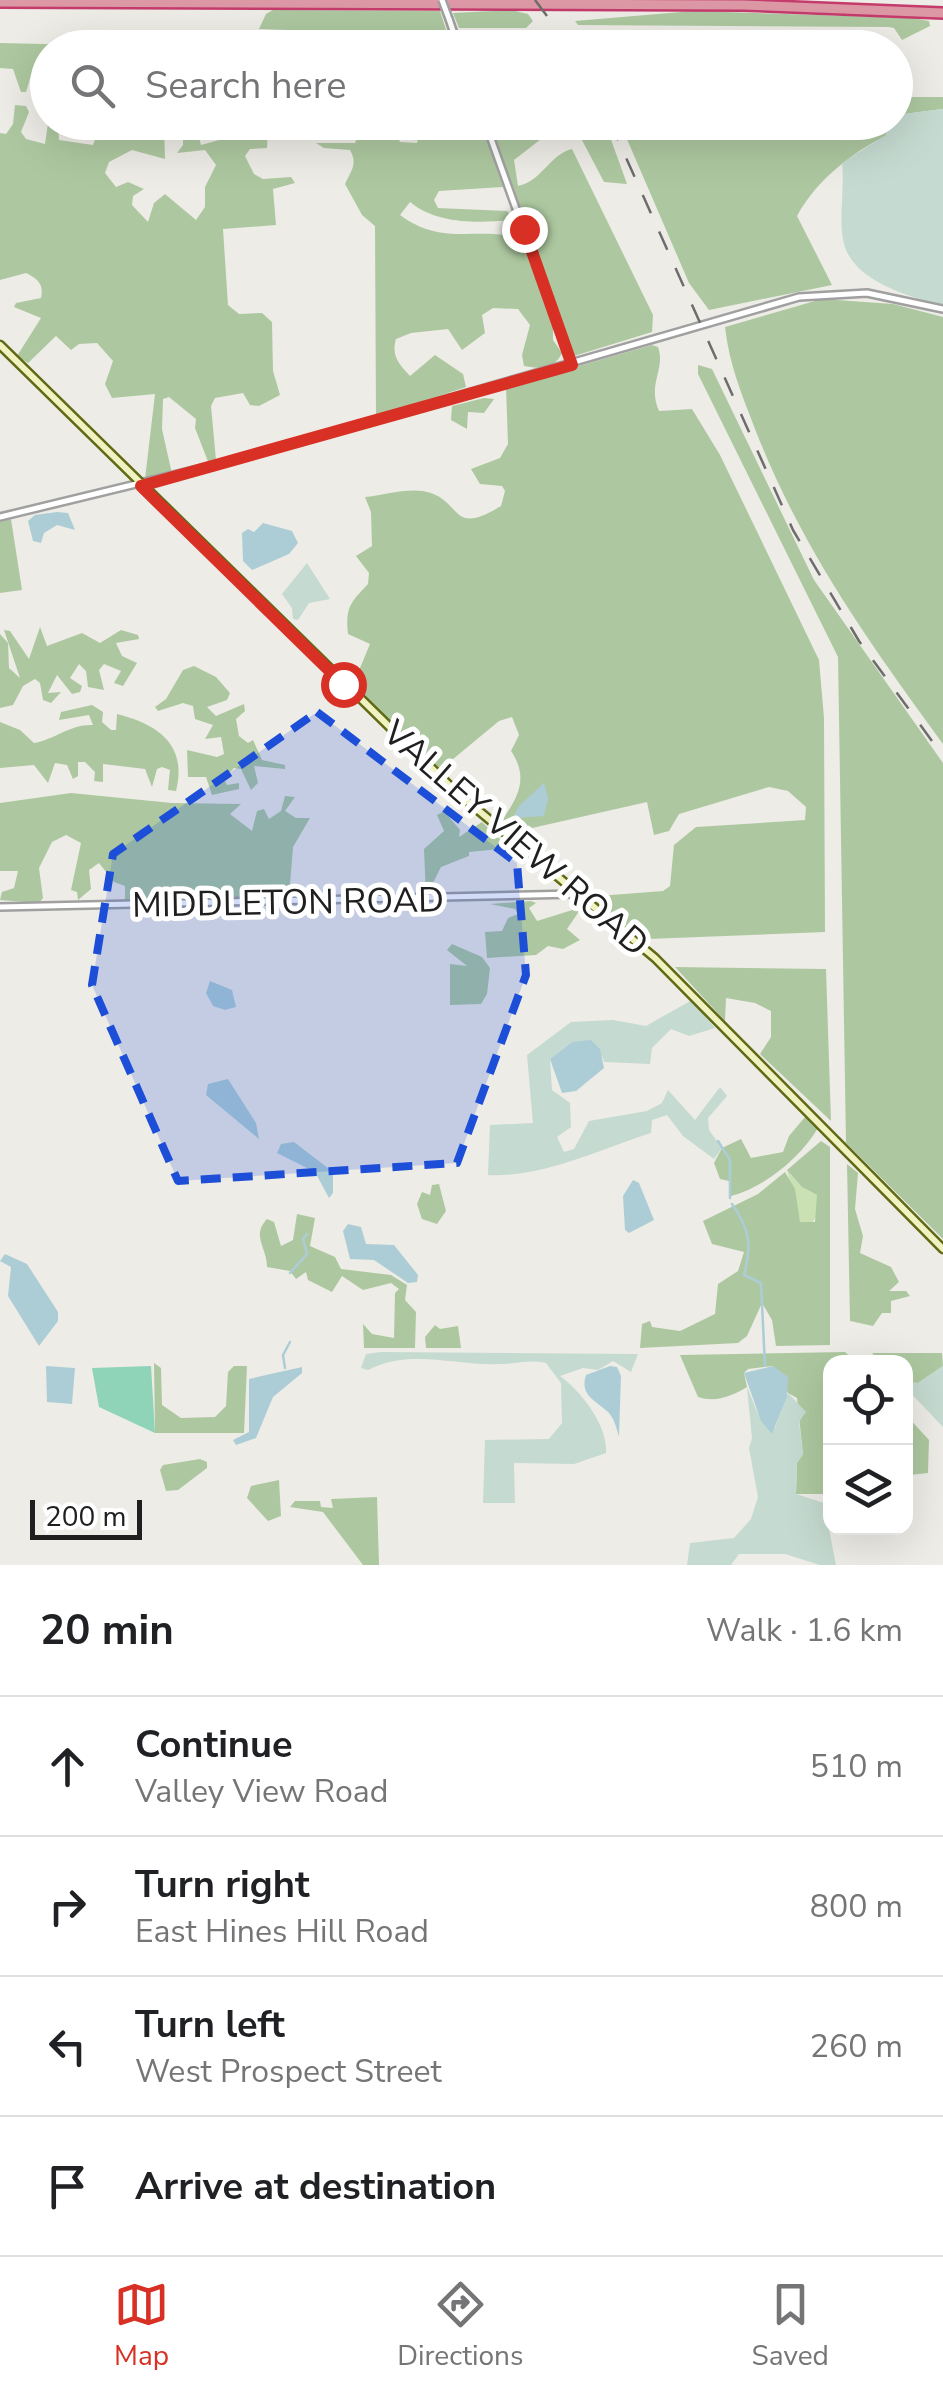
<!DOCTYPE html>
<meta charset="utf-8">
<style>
:root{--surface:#fff;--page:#f2f2f2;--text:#202124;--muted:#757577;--line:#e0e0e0;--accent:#d93025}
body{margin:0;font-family:"Nunito Sans",sans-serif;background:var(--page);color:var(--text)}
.controls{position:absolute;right:30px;bottom:30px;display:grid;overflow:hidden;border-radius:20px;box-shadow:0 10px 40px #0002}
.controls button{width:90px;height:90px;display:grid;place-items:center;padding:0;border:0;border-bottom:2px solid var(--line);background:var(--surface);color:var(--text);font:50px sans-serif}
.scale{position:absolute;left:30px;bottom:25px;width:112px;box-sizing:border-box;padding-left:10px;border:5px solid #1f1f1f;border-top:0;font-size:28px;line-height:35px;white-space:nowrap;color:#1f1f1f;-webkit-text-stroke:8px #fff;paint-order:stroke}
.stop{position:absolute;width:30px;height:30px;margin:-22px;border:8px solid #d93025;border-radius:50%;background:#fff}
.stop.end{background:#d93025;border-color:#fff;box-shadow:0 2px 10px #0008}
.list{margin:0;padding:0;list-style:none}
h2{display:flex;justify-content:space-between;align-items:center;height:130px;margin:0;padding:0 40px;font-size:42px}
h2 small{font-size:32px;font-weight:400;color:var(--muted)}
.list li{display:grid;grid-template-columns:65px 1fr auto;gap:30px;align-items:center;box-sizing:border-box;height:140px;padding:0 40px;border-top:2px solid var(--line)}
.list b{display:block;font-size:38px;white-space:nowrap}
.list p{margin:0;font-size:32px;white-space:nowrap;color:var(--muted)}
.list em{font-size:32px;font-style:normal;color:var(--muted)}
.icon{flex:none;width:55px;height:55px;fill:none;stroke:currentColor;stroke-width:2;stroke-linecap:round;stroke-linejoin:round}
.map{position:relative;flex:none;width:943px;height:1565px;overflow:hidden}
.search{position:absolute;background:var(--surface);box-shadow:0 10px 40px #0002;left:30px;right:30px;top:30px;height:110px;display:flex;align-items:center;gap:25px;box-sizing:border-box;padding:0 35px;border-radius:55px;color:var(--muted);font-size:38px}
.sheet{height:690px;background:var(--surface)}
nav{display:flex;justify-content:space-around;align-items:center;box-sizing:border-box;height:140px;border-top:2px solid var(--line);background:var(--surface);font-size:28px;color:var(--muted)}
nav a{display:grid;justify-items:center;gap:5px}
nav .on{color:var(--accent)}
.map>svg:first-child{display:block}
</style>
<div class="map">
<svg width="943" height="1565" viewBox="0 0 943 1565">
<rect width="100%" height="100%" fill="#eeece6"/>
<!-- grass -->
<polygon fill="#cae2b3" points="787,1170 802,1187 817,1195 817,1215 811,1225 800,1222"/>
<!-- forest -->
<g fill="#adc8a0">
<polygon points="273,10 440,11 448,36 259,29 266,14"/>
<polygon points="511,10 528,14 533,21 526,28 459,28 453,13"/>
<polygon points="693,11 912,18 929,21 930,26 902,40 894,28 888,27 578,25 575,21"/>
<polygon points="697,33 826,37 854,47 609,47 613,37"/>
<polygon points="0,43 180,47 48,48 47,81 39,70 31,75 26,92 21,92 13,69 0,68"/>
<polygon points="896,97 943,97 943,109 896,115"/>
<path d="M15 105 26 106 29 112 21 132 26 139 45 144 48 123H58L59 140 93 145 101 123H164L165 159 132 150 109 162 105 173 116 187 128 182 144 189 133 196 132 205 148 222 154 203 165 194 196 220 205 207V187L216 165 205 150 177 153 183 145V123H195L201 145 219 140 217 123H272L268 124 267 148 250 149 245 156 254 174 263 179 291 177 295 183 273 189 276 225 223 229 228 305 239 314 262 313 272 322 273 371 280 395 259 406 250 405 243 393 215 398 211 406 216 460 209 464 195 428 196 419 169 397 163 399 162 429 172 474 145 479 155 394 112 398 105 384 113 361 97 343 79 344 71 350 56 336 28 363 17 356 41 318 14 307 16 303 41 298C44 284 38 279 26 273L0 280V133L6 134 13 124Z"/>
<path d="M355 123H392L400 142 417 143 422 123H438L448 134 467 131 464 123H481L503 187 439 191 434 200 438 208 507 211 514 220C479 223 438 225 410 202L400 215C443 247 477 226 520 238L553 320V340L562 353C555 369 539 369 524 366L522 355 530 325 518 309 493 308 482 315 485 333 462 350 448 329 411 333 396 339C391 356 399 364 410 376L435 355 463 374 466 387 376 417 375 226 362 215 345 184C351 171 358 164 350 150L324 148 316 143H355L360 131Z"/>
<path d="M490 123H553L554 129 514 160 518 186C542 181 549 155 572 149L653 315 652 332 574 356Z"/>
<polygon points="573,123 605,123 627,184 604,182"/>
<path d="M620 123H884L887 135C850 154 817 180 797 216L832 285 709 310 689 283Z"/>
<path d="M822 299 893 304 943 317V744C868 641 802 549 755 429 742 395 729 364 725 327Z"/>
<path d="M652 345 658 347C666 369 647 384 659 411L692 409 720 455 819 660 824 718 825 932 648 939 626 929 586 897 663 891 670 886 674 845 696 827 805 820 806 807 788 791 769 787 679 814 669 831 654 835 647 802 510 833 500 823C517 799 530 779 511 751L519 735 512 717 499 721 441 769 373 708 355 680 370 644 348 634C345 607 351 602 368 584L369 573 356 556 372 546 371 512 365 497C384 495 412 486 431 493 462 504 452 536 501 506L505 491 502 486 480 484 471 469 500 458 508 444 506 387Z"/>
<polygon points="698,365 712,369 814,580 943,763 943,1239 846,1143 838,657 698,374"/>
<polygon points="484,398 494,399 484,413 468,412 467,429 451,420 452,406"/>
<polygon points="11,519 22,590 0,593 0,521"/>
<polygon points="40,627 47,646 82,633 100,643 121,630 138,635 139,639 116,643 122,656 137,663 123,686 114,683 121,671 104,664 99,670 104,690 88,687 86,671 79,664 70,678 82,686 80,692 72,694 57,675 48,693 61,692 51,703 43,700 40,683 35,679 23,686 13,705 0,708 0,634 8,643 9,668 20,678 4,630 10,631 29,659"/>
<polygon points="194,666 216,677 230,693 227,700 207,707 216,716 244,704 245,711 236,719 239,736 248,743 253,740 262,760 285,765 285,769 254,766 258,783 251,790 241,769 234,768 224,779 227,785 239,783 239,789 212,795 206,777 188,777 187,750 217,757 224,754 221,737 205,739 213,725 195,719 193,706 183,703 158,711 155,707 166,699 183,670"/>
<path d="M92 705 103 712 102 722 111 730H116L117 714C156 724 188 743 176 791L168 790 170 770 162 767 157 769 152 787 145 769 103 764V782L94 781 95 772 85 762H78V776L73 779 67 765 55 763 48 783 34 765 0 768V722L20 730 34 743C56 739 70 724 93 725L89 715 59 720 61 712Z"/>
<polygon points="71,793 172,803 241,804 230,814 252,831 257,811 264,809 269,819 281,811 285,796 295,797 285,811 296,818 310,818 293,847 289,897 125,900 125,886 114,882 99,863 89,870 91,889 78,900 77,892 71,890 81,843 66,835 52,842 39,868 43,898 39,903 0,900 2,892 14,888 18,871 0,871 0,803"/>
<polygon points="444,811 460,830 459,837 482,822 504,843 500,849 469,852 469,856 441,867 426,897 424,849 444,831 437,815"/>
<polygon points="531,901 536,903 529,908 537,921 582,907 567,929 580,940 563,949 548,946 536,955 487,958 485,932 502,931 508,918 518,914 515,909 490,904"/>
<polygon points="452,944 482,957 490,968 487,994 481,1004 450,1005 450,964 467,966 447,950"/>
<polygon points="675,967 826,969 831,1121 760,1054 771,1037 771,1011 755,1003 726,998 725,1021"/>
<path d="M805 1117 818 1128C800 1158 765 1187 731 1196L729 1181 720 1179 714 1163 722 1148 741 1139 751 1158 783 1152 789 1136Z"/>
<polygon points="821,1141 830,1147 830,1345 776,1346 772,1320 762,1303 747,1336 738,1343 640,1348 642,1324 650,1321 652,1327 680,1331 715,1314 718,1284 738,1271 744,1252 712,1244 703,1221 758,1194 785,1172 795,1189 800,1222 815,1222 817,1195 802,1187 787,1170"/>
<polygon points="847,1164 858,1173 855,1209 863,1236 860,1253 891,1267 899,1282 889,1291 906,1291 910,1296 891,1301 891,1313 882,1313 873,1326 850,1321"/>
<polygon points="439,1184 446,1211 437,1224 422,1219 417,1204 422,1192 430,1195 432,1185"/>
<path d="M297 1214 315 1218 310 1246 335 1257 341 1269 391 1275 407 1285 405 1300 416 1312 415 1348H364L363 1324 372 1334 394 1338 395 1293 399 1289 391 1283 363 1290 342 1276 332 1292 308 1280 306 1272 296 1279 290 1271 267 1267C267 1247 251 1236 267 1219L274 1222 281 1246 293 1240Z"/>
<polygon points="435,1325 440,1329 458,1326 461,1348 426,1348 425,1337"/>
<path d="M845 1352 856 1362H830V1507L829 1494H796L797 1463 803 1454 797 1398 788 1393 773 1366 748 1369 744 1373 747 1387C732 1396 716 1403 698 1397L680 1355Z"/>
<polygon points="872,1353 942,1353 943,1366 918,1383 906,1382 906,1362 881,1362"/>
<polygon points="154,1363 161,1368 162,1405 181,1418 215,1417 226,1406 228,1372 234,1366 247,1366 244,1433 155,1433"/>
<polygon points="906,1415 929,1440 928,1473 910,1475 910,1502 906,1502"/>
<polygon points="200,1459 207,1462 207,1468 178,1490 166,1491 160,1470 163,1465"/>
<polygon points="279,1480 281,1516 268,1521 247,1498 251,1486"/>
<polygon points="377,1497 379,1565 363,1565 323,1512 290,1507 295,1501 320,1501 321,1507 333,1508 331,1499"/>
</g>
<!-- wetland -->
<g fill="#c5dad0">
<path d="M943 109V306C910 296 855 283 844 244 838 220 845 188 842 163L886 135 885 123 896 122V115Z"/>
<polygon points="307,563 330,599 309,603 298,620 293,619 292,608 282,594"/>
<path d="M692 1000 715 1028 689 1036 671 1029 652 1048 650 1064 604 1062 602 1056 572 1042 550 1059 552 1090 570 1103 571 1127 557 1137 564 1152 574 1149 589 1121 647 1111 662 1103 668 1090 695 1120 720 1087 727 1096 708 1118 709 1130 722 1148 714 1159 683 1136 667 1115 652 1120 651 1133C600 1149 543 1178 488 1175L490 1125 533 1123 527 1055 571 1022 613 1020 646 1026Z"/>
<path d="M381 1352 638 1354 631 1372 613 1361 598 1370 583 1368 560 1376C580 1390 608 1425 606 1453L574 1464 514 1463 515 1503H483L485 1440 549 1439 562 1423 561 1383 546 1363C529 1359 516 1364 500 1364 456 1366 409 1348 368 1370L361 1368 366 1354Z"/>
<polygon points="943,1366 943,1427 906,1388 906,1382 918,1383"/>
<polygon points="747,1387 758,1414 775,1428 788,1393 806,1412 799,1422 803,1454 797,1463 796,1494 824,1503 836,1565 820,1565 785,1554 739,1554 731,1565 687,1565 690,1543 734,1538 751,1519 758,1497 749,1448 752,1438"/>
</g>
<!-- pitch -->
<polygon fill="#8fd3b8" points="151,1366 155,1433 99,1407 92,1368"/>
<!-- water -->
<g fill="#accdd6">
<polygon points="57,512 68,513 75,530 57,525 44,533 41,543 33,541 28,521 35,515"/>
<polygon points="263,523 292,531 298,543 289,554 252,570 243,561 242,533 248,529 254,532"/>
<polygon points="544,783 548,799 544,816 513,818 519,806"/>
<polygon points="210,981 232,990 236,1007 225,1010 213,1006 206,993"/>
<polygon points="591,1040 600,1049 604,1068 576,1091 562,1093 550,1059 572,1042"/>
<polygon points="228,1079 256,1123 259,1139 206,1095 208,1084"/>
<polygon points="294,1142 333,1172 333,1193 329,1198 315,1172 277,1153 281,1144"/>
<polygon points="633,1180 639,1183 654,1220 629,1233 625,1230 623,1196"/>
<polygon points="348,1224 361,1227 366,1244 394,1245 418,1275 417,1282 408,1283 374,1260 350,1259 343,1231"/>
<polygon points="5,1254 27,1264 58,1312 58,1321 39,1346 8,1296 11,1267 0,1261"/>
<polygon points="46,1366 75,1368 72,1404 47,1402"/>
<path d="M610 1366 617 1367 621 1376 619 1436C616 1428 615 1420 609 1413 597 1401 579 1396 586 1375Z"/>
<polygon points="773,1366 788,1377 787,1397 772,1434 761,1421 744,1373"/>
<polygon points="302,1367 302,1373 273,1397 256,1438 236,1445 233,1440 249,1432 249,1379"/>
</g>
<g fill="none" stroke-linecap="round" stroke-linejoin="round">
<!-- stream -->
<g stroke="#accdd6" stroke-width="2.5">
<polyline points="718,1141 730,1160 730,1198"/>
<path d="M732 1204C750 1229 752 1246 744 1275L761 1283 765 1366"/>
<polyline points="290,1273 307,1254 303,1239 307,1234"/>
<polyline points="285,1368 283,1355 290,1342"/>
</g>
<defs>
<g id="tertiary">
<polyline points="449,19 459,48"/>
<polyline points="485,122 572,365"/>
<polyline points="0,517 239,459 799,297 867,293 943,309"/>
<polyline points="0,907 575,894"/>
</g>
<polyline id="secondary" points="0,345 454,790 655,958 943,1249"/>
<polyline id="motorway" points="0,2 743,5 943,13"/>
</defs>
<!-- tertiary casing -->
<use href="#tertiary" stroke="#a0a0a0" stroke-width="10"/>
<!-- secondary casing -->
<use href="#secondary" stroke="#606913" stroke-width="11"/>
<!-- motorway casing -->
<use href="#motorway" stroke="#c43b6c" stroke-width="14"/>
<!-- tertiary -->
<use href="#tertiary" stroke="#fff" stroke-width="5"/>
<!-- secondary -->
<use href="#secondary" stroke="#f0f2c1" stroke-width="6"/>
<!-- motorway -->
<use href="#motorway" stroke="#dc98a5" stroke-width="9"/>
<!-- rail -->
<g stroke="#6d6d6d" stroke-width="2.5" stroke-dasharray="20 20" stroke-linecap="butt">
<polyline points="535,0 571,48"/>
<polyline points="610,122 793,530 859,641 943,756"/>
</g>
<defs>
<polyline id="tertiary-bridge" points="442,0 449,19"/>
</defs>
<!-- tertiary-bridge casing -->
<use href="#tertiary-bridge" stroke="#a0a0a0" stroke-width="10" stroke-linecap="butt"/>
<!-- tertiary-bridge -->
<use href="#tertiary-bridge" stroke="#fff" stroke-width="5"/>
</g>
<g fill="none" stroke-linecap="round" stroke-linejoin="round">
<!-- route -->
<polyline stroke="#d93025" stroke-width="12" points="343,684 141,486 572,365 524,229"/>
</g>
<!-- marked area -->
<path fill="#1d4ed8" fill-opacity="0.2" stroke="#1d4ed8" stroke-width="8" stroke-dasharray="20 12" stroke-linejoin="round" d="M317 712 517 863 526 975 457 1163 178 1181 92 985 113 854Z"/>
<g text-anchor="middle" stroke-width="10" stroke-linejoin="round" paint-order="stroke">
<!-- street labels -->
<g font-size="35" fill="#1f1f1f" stroke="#fff">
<text transform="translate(516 838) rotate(41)" y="12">VALLEY VIEW ROAD</text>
<text transform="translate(288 902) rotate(-1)" y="12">MIDDLETON ROAD</text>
</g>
</g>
</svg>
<div class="controls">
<button><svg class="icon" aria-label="locate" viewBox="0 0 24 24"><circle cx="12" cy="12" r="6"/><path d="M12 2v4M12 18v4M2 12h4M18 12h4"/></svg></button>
<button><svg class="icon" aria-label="layers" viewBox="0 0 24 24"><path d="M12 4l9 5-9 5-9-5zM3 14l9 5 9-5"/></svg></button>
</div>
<div class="scale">200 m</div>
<div class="stop" style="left:343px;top:684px"></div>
<div class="stop end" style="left:524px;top:229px"></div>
<div class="search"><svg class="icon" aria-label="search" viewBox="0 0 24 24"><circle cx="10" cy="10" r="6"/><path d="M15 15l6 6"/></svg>Search here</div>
</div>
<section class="sheet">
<h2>20 min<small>Walk · 1.6 km</small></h2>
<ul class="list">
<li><svg class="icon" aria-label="ahead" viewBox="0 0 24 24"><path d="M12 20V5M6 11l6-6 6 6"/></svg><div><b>Continue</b><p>Valley View Road</p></div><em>510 m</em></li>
<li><svg class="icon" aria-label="right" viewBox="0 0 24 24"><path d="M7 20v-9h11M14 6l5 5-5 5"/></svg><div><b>Turn right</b><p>East Hines Hill Road</p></div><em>800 m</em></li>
<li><svg class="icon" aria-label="left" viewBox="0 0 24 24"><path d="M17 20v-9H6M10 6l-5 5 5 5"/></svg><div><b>Turn left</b><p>West Prospect Street</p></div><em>260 m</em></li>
<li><svg class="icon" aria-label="arrive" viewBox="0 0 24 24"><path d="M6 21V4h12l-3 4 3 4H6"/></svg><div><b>Arrive at destination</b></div></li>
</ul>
</section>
<nav>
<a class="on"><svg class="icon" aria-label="map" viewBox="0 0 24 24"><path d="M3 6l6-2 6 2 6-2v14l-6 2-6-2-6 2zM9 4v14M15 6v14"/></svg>Map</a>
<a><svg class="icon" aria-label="directions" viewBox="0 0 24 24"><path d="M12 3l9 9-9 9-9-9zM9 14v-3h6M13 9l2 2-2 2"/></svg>Directions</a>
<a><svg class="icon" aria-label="saved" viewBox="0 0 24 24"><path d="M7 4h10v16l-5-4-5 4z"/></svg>Saved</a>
</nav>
